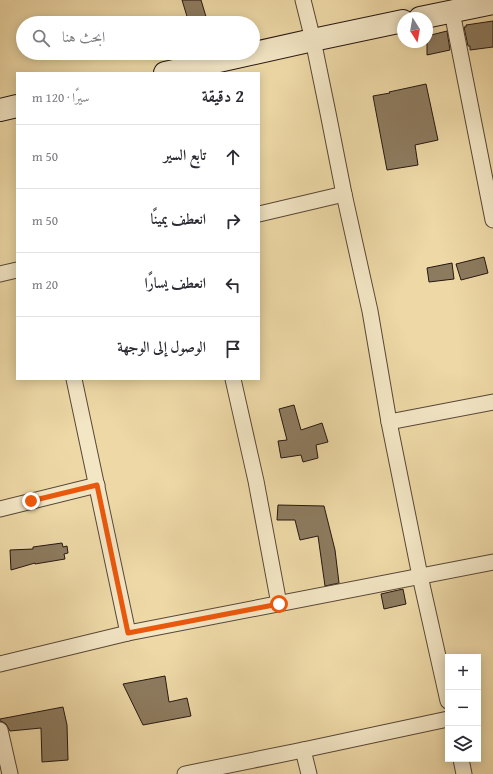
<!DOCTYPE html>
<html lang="ar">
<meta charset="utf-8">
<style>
:root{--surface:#fff;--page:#f7f7f7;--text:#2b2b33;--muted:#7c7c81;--line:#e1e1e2}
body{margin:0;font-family:"Gentium Book Plus",Amiri,serif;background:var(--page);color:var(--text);direction:rtl}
.controls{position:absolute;right:12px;bottom:12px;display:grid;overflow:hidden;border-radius:0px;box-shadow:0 2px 10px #0003}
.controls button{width:36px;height:36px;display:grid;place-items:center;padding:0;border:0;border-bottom:1px solid var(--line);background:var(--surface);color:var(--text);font:20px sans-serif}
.compass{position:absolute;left:397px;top:12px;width:36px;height:36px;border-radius:50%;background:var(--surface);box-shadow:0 2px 10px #0003;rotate:169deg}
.stop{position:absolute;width:12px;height:12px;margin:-9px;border:3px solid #ea580c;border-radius:50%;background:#fff}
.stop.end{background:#ea580c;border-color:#fff;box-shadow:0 1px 4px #0008}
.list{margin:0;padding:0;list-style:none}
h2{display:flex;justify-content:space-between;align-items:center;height:52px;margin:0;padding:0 16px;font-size:17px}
h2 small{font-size:13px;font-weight:400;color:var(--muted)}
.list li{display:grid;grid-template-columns:26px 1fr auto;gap:12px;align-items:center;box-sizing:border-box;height:64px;padding:0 16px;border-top:1px solid var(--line)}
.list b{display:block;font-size:15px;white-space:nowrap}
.list em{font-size:13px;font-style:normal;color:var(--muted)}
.icon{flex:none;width:22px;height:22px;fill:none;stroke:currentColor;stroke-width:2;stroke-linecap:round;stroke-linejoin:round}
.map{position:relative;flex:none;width:493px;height:774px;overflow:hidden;direction:ltr}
.search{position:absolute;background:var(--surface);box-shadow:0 2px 10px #0003;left:16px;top:16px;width:244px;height:44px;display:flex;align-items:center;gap:10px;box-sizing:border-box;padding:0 14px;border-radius:22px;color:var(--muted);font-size:15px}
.panel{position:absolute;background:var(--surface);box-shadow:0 2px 10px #0003;left:16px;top:72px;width:244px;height:308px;border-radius:0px;direction:rtl}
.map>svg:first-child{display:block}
</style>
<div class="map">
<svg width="493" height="774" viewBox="0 0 493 774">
<rect width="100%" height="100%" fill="#edd8a6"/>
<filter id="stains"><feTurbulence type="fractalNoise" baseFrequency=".005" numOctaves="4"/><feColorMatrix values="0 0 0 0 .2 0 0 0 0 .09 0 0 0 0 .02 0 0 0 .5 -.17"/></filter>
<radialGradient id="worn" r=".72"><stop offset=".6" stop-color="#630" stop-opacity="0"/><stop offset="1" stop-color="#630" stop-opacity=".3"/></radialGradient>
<!-- building -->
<g fill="#8d7b5f" stroke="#261712">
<polygon points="182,0 201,0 207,20 196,23 189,23"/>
<polygon points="493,21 493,47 470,50 470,46 468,46 464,27 466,27 466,25"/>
<polygon points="447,31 450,50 427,55 427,36"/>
<polygon points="426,84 438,140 415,145 418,165 387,170 373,96 390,93 389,92"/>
<polygon points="484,257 488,273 461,280 456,264"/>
<polygon points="452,263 454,279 429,282 427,268"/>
<polygon points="294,405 301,430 322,423 328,442 316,445 318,458 303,462 301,455 281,458 278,441 287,440 279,409"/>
<polygon points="278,505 324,506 335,550 339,583 325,586 318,536 300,540 295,520 277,520"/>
<polygon points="62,543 63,547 67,546 68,553 64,554 65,559 35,564 35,563 11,570 10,550 33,549 33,547"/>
<polygon points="403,589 406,604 384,609 381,594"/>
<polygon points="165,676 169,702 187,698 191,716 143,725 123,684"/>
<polygon points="63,707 67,725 68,760 42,762 41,728 10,731 6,724 3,722 0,721 0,719"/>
</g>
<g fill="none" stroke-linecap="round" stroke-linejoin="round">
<defs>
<g id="street">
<polyline points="303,0 313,40 328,113 344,194 370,311 389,422 420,576 448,701"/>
<polyline points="452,12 493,220"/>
<polyline points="259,214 344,194"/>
<polyline points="0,274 17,270"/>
<polyline points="74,379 128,633"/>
<polyline points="233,379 256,481 279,604"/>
<polyline points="389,422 493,402"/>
<polyline points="0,509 97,485"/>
<polyline points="0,664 128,633 493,562"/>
<polyline points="0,730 10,774"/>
<polyline points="303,750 309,774"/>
<polyline points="461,759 464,774"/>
<polyline points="185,774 303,750 448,719"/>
</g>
<g id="secondary">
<polyline points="420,18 493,3"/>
<polyline points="165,73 313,40 403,21"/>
<polyline points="0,110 17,106"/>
</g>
</defs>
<!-- street casing -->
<use href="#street" stroke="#584737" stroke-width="17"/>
<!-- secondary casing -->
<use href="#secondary" stroke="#261712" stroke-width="24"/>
<!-- street -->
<use href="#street" stroke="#f3e6c5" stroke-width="15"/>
<!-- secondary -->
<use href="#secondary" stroke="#f3e6c5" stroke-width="22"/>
</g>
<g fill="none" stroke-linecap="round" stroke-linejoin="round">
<!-- route -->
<polyline stroke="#ea580c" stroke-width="5" points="31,501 97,485 128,633 279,604"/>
</g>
<rect width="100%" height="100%" filter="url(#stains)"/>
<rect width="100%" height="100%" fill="url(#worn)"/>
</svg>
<div class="controls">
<button>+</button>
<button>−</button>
<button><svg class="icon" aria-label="layers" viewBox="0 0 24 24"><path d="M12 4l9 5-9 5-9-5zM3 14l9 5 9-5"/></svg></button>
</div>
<svg class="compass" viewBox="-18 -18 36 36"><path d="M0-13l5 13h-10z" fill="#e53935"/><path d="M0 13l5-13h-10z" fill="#7c7c81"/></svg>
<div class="stop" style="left:279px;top:604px"></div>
<div class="stop end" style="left:31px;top:501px"></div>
<div class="search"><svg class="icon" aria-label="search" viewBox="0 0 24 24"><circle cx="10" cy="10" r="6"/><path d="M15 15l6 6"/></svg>ابحث هنا</div>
<section class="panel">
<h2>2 دقيقة<small>سيرًا · 120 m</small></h2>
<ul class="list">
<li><svg class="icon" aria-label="ahead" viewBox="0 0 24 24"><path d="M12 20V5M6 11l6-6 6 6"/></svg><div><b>تابع السير</b></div><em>50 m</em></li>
<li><svg class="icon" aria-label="right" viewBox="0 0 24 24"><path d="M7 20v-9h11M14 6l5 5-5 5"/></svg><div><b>انعطف يمينًا</b></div><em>50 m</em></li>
<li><svg class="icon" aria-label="left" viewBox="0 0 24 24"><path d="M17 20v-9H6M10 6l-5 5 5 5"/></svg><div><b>انعطف يسارًا</b></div><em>20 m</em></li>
<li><svg class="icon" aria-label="arrive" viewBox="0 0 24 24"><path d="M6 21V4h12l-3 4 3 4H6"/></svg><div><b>الوصول إلى الوجهة</b></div></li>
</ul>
</section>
</div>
